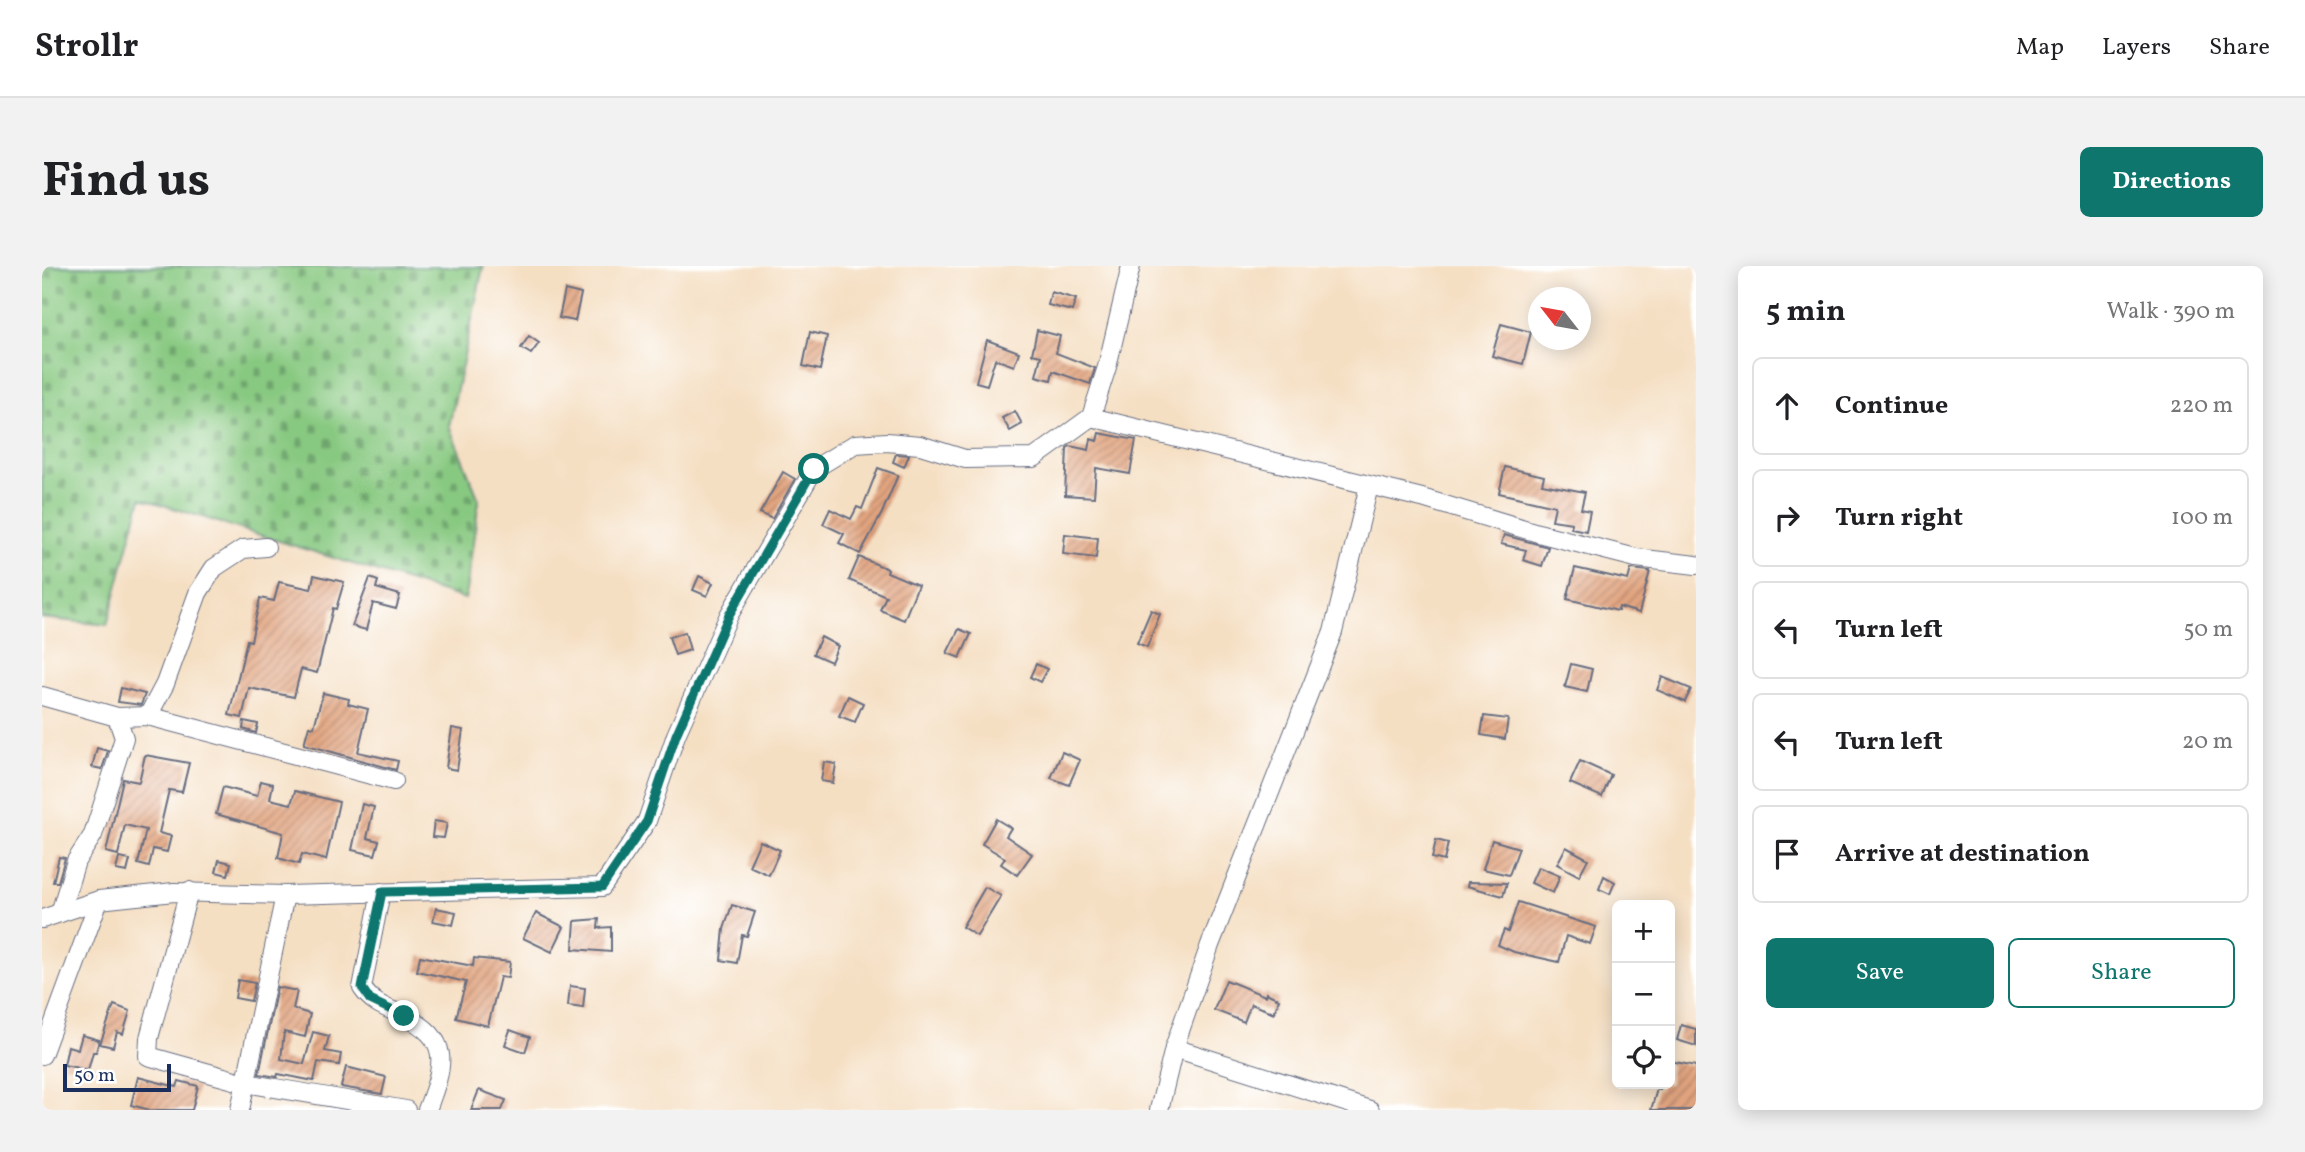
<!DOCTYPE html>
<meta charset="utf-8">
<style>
:root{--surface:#fff;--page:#f2f2f2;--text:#202124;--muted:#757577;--line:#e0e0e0;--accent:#0f766e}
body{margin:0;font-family:Vollkorn,serif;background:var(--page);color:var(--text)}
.controls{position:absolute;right:21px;bottom:21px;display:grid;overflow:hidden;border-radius:10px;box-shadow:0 4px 18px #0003}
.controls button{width:63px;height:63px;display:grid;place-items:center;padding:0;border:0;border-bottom:2px solid var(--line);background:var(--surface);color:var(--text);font:35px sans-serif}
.compass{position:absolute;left:1486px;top:21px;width:63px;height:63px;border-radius:50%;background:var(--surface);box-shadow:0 4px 18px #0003;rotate:301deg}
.scale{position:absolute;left:21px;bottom:18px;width:108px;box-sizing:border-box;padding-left:7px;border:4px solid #1b2f5e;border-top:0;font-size:19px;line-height:24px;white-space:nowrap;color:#1b2f5e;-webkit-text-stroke:5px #fff;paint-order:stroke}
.stop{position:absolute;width:21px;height:21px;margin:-16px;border:5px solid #0f766e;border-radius:50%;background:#fff}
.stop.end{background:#0f766e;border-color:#fff;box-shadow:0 2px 7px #0008}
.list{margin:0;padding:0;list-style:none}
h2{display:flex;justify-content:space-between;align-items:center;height:91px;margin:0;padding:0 28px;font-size:30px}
h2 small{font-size:23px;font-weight:400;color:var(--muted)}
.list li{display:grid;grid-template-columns:46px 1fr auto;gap:21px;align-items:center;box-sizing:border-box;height:98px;margin:0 14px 14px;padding:0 14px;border:2px solid var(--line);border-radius:10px}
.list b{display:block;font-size:26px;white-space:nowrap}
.list em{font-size:23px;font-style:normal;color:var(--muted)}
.actions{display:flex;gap:14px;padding:21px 28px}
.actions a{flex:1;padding:16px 0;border:2px solid var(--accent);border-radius:10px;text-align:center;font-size:24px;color:var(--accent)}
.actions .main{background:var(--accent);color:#fff}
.icon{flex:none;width:38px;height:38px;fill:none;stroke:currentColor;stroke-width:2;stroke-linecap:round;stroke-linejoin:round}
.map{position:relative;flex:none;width:1654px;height:844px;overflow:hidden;border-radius:10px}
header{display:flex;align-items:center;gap:42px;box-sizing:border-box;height:98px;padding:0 35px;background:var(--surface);border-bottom:2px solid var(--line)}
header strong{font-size:33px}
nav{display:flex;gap:38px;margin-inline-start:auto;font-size:24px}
.intro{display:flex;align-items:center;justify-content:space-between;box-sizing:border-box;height:168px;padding:0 42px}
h1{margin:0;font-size:49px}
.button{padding:18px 32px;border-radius:10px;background:var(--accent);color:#fff;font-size:24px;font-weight:700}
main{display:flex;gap:42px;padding:0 42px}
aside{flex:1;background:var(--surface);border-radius:10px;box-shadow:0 4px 18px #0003}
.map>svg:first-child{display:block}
</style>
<header>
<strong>Strollr</strong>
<nav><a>Map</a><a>Layers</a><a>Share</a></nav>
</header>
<div class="intro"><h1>Find us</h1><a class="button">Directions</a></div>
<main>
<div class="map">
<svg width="1654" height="844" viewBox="0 0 1654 844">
<defs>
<pattern id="cemetery-stones" width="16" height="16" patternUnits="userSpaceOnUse" patternTransform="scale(1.75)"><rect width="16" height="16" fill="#88c981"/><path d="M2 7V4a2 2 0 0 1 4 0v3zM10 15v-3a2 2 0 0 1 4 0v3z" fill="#6ea46d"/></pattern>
<pattern id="building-hatch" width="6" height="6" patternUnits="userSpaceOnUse" patternTransform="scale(1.75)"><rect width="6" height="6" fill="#e2a47f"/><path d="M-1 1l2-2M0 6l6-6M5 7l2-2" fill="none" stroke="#b6866b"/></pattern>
</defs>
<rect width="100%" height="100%" fill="#fff"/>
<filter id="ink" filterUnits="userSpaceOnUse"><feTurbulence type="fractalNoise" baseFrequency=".0143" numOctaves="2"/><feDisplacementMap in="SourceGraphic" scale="14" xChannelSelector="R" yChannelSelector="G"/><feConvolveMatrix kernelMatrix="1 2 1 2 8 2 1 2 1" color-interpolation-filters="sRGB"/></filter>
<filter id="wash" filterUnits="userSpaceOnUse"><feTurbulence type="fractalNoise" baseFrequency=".00686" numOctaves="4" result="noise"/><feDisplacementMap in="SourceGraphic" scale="28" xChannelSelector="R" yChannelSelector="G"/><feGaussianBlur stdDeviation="1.57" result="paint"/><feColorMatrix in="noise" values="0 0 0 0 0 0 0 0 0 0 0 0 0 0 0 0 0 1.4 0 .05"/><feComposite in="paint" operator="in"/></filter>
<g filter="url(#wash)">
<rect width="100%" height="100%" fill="#f5dfc3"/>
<!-- cemetery -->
<polygon fill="url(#cemetery-stones)" stroke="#527c70" stroke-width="2" points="0,0 441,1 407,160 437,234 423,333 99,232 65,359 0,352"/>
<g id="blocks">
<!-- building -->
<g fill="url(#building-hatch)">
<polygon points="523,24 539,28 533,55 517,52"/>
<polygon points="1009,26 1034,33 1030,45 1006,39"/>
<polygon points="1459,58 1489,66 1481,98 1450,90"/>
<polygon points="995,64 1018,70 1014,87 1053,102 1048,118 1011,105 1009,114 994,110 999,90 990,88"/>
<polygon points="768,66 785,70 778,104 761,100"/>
<polygon points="487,70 497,77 489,88 479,82"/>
<polygon points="945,74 977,86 972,100 953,93 945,119 934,116"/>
<polygon points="973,145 980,158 968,165 960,152"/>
<polygon points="1057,167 1094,174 1088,208 1054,202 1052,231 1023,229 1025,182 1028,180 1047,184 1049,173 1055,175"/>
<polygon points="854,188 867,189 862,201 851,196"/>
<polygon points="1463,201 1502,210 1500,218 1543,226 1539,243 1548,245 1544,265 1529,262 1530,257 1510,254 1513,240 1457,227"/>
<polygon points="836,202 856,209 840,247 818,288 797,277 802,268 781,258 788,243 809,253 815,241 820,243"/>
<polygon points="741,206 753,213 730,253 718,247"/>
<polygon points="1023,268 1056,272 1054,292 1021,288"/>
<polygon points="1462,269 1506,281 1500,300 1481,294 1484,284 1459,278"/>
<polygon points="817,291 846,303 845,306 876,319 862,354 838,344 844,330 807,314"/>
<polygon points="1533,302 1586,314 1589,303 1608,305 1597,347 1577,341 1576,345 1525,333"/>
<polygon points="272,309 302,316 294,343 291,342 275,407 259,403 252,431 207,422 200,452 187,449 205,374 209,375 218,332 232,335 237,316 269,323"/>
<polygon points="657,310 671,317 665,330 651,324"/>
<polygon points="328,312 336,315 334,322 358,329 354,343 331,337 324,364 310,360"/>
<polygon points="1109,344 1118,348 1105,381 1095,377"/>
<polygon points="917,363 929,368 918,392 905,387"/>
<polygon points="643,366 648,384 633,389 627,371"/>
<polygon points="779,371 796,380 789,396 771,388"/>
<polygon points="994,398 1005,403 998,416 988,411"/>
<polygon points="1529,398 1550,403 1545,426 1523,421"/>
<polygon points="1620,411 1649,423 1643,436 1615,424"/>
<polygon points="79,422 103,428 99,439 76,436"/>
<polygon points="281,427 307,433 306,438 326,443 316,486 356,495 354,504 262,478 267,460 272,461"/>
<polygon points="806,430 821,437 813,456 797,450"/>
<polygon points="1442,450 1466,453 1463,473 1439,469"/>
<polygon points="202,455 216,458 214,467 201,463"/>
<polygon points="410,462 421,464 415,504 404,502"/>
<polygon points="55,482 66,485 60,503 50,501"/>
<polygon points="1020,486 1038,494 1027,519 1009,512"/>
<polygon points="103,489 147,497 140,526 127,524 117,567 129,570 125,586 111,583 107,601 96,598 104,564 83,559 76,589 64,586 81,513 97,516"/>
<polygon points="1538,495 1569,509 1560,531 1528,517"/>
<polygon points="782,496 794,498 791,517 779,515"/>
<polygon points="219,515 231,518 228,533 249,538 253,525 297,536 284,594 260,588 257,598 236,592 241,567 174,548 181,521 215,530"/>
<polygon points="320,538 332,541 325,572 337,575 333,589 310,584"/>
<polygon points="954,553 969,562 964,570 990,588 975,609 959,598 963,592 940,578"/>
<polygon points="392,555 405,557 402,572 390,571"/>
<polygon points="1394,574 1406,577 1402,595 1390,592"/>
<polygon points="1450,574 1477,582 1467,609 1441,603"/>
<polygon points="718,575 738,584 727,609 707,600"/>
<polygon points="1524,581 1546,593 1537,610 1515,598"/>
<polygon points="17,591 23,592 16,616 11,616"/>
<polygon points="77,592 88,594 85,606 74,604"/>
<polygon points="177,594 189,597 186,609 174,606"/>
<polygon points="1496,601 1518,610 1511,627 1489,617"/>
<polygon points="1562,610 1573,616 1568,628 1557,623"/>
<polygon points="1426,616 1465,617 1461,630 1425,620"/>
<polygon points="943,621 959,630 935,670 920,661"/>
<polygon points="1476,636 1554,661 1548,678 1524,670 1517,696 1472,686 1456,679 1462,664 1466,666"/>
<polygon points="690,639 713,646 705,670 700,669 695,697 679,694 682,663"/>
<polygon points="394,642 414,646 411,659 391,655"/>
<polygon points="494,647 522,661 510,686 481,672"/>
<polygon points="557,653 556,662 569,661 569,686 531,683 533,655"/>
<polygon points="378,690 431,700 432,692 468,696 466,712 458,711 446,760 414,752 424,716 375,705"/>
<polygon points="196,714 213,717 209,735 193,732"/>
<polygon points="1184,714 1223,730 1224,727 1237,733 1232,747 1209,738 1202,756 1172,744"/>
<polygon points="528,720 543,722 541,742 526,740"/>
<polygon points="235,721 255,725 251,743 268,748 263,771 242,766 239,793 262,798 271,766 287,770 283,785 299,788 297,799 276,796 272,815 236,808 235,811 217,808"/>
<polygon points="72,739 88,745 81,768 75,766 71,781 58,778"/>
<polygon points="1639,759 1654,763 1654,780 1635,774"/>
<polygon points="468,764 488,771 483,786 463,779"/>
<polygon points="40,769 57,774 54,786 51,786 46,804 22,799 26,780 36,783"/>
<polygon points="1628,795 1654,800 1654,844 1609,844 1615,823 1618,824 1620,818 1628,818"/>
<polygon points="304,801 344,811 340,828 299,821"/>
<polygon points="96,811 135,821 137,815 156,820 150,844 108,844 89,839"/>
<polygon points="437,824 464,834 460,844 429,844"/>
</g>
</g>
</g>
<g filter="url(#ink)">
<use href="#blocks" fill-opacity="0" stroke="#676d81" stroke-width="2"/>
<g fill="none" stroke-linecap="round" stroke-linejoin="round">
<defs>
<g id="minor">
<polyline points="1049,151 1380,232 1496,267 1594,292 1654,299"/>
<polyline points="0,430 75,451 106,450 352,515"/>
<polyline points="106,450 123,418 156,327 172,302 201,283 224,281"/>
<polyline points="147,625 107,772 106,790 203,817 364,844"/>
<path d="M339 626 320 722C331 738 343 741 360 749 411 773 402 799 385 844"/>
<polyline points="18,647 34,595 51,569 82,472 75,451"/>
<polyline points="0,653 57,634 132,626 243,629 560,621 605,555 634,469 687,349 772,203 813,178 845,176 878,179 923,193 992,192 1049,151 1065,101 1089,0"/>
<polyline points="1132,782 1328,844"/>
<polyline points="0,789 57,634"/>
<polyline points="198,844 243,629"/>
<polyline points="1117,844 1132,782 1168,679 1291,366 1327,220"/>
</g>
</defs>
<!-- minor casing -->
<use href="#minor" stroke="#676d81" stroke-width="20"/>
<!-- minor -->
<use href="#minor" stroke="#fff" stroke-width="18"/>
</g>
</g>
<g fill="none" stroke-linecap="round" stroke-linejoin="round" filter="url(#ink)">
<!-- route -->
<polyline stroke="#0f766e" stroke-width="9" points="362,750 328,734 320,722 340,626 560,621 605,555 634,469 687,349 772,203"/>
</g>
</svg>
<div class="controls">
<button>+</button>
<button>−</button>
<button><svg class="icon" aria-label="locate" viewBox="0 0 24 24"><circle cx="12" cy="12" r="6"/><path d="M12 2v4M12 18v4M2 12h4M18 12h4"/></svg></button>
</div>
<svg class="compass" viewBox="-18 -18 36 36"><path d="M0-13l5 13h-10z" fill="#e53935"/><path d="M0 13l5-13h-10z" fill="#757577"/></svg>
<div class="scale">50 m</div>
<div class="stop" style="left:772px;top:203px"></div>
<div class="stop end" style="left:362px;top:750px"></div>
</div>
<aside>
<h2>5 min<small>Walk · 390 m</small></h2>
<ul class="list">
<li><svg class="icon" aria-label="ahead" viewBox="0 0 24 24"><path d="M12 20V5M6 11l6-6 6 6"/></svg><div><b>Continue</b></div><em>220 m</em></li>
<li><svg class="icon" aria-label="right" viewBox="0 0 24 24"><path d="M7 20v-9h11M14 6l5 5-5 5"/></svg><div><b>Turn right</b></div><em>100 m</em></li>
<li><svg class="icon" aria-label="left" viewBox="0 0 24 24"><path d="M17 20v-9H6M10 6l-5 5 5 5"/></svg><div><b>Turn left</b></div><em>50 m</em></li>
<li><svg class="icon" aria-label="left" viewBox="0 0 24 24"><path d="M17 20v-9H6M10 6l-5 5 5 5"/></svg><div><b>Turn left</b></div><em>20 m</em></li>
<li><svg class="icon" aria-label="arrive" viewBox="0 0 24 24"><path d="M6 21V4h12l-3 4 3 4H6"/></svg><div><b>Arrive at destination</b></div></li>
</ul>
<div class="actions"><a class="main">Save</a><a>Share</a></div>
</aside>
</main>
